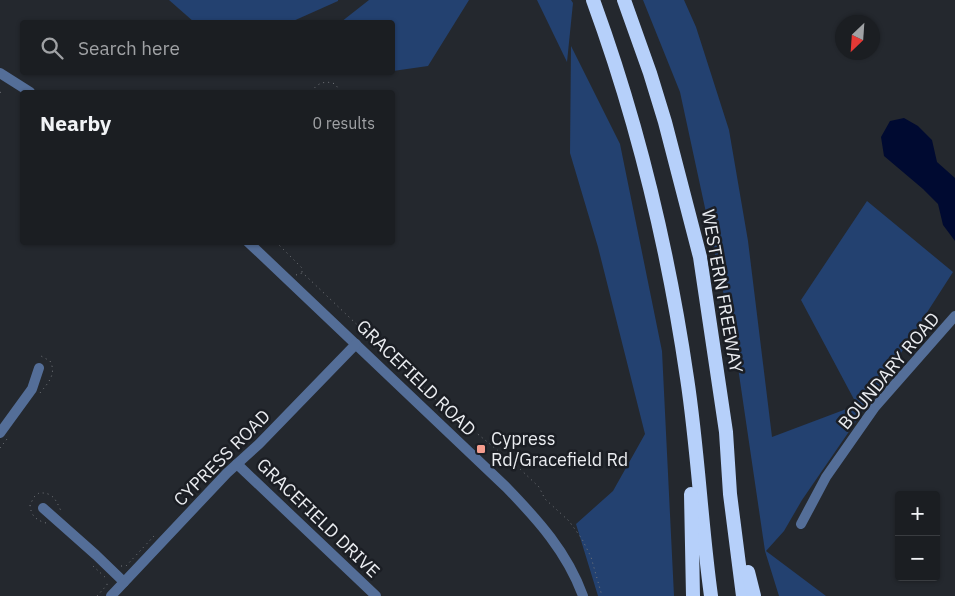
<!DOCTYPE html>
<meta charset="utf-8">
<style>
:root{--surface:#1b1e22;--page:#24272a;--text:#f1f3f6;--muted:#a0a2a5;--line:#393c40}
body{margin:0;font-family:"IBM Plex Sans",sans-serif;background:var(--page);color:var(--text)}
.controls{position:absolute;right:15px;bottom:15px;display:grid;overflow:hidden;border-radius:5px;box-shadow:0 1px 4px #0004}
.controls button{width:45px;height:45px;display:grid;place-items:center;padding:0;border:0;border-bottom:1px solid var(--line);background:var(--surface);color:var(--text);font:25px sans-serif}
.compass{position:absolute;left:835px;top:15px;width:45px;height:45px;border-radius:50%;background:var(--surface);box-shadow:0 1px 4px #0004;rotate:205deg}
.list{margin:0;padding:0;list-style:none}
h2{display:flex;justify-content:space-between;align-items:center;height:65px;margin:0;padding:0 20px;font-size:21px}
h2 small{font-size:16px;font-weight:400;color:var(--muted)}
.icon{flex:none;width:28px;height:28px;fill:none;stroke:currentColor;stroke-width:2;stroke-linecap:round;stroke-linejoin:round}
.map{position:relative;flex:none;width:955px;height:596px;overflow:hidden}
.search{position:absolute;background:var(--surface);box-shadow:0 1px 4px #0004;left:20px;top:20px;width:375px;height:55px;display:flex;align-items:center;gap:12px;box-sizing:border-box;padding:0 18px;border-radius:5px;color:var(--muted);font-size:19px}
.panel{position:absolute;background:var(--surface);box-shadow:0 1px 4px #0004;left:20px;top:90px;width:375px;height:155px;border-radius:5px}
.map>svg:first-child{display:block}
</style>
<div class="map">
<svg width="955" height="596" viewBox="0 0 955 596">
<rect width="100%" height="100%" fill="#24282e"/>
<!-- green -->
<g fill="#234170">
<polygon points="169,0 338,0 338,1 291,22 194,22"/>
<polygon points="369,0 469,0 428,66 393,71 392,22 341,22"/>
<polygon points="537,0 571,0 573,3 567,62"/>
<polygon points="643,0 684,0 696,27 729,130 748,241 772,437 857,405 801,300 867,201 953,272 872,398 802,500 784,531 766,551 826,596 779,596 765,551 735,347 680,92"/>
<polygon points="571,46 620,144 662,351 674,596 598,596 576,524 613,491 645,434 598,247 570,153"/>
</g>
<!-- water -->
<polygon fill="#000a31" points="904,118 918,126 932,140 937,162 955,178 955,241 943,225 938,204 923,189 884,156 881,137 890,121"/>
<g fill="none" stroke-linecap="round" stroke-linejoin="round">
<!-- path -->
<g stroke="#74777c" stroke-width="1" stroke-dasharray="1 4" stroke-linecap="butt">
<polyline points="0,92 3,94"/>
<path d="M312 92C316 83 326 80 335 84L341 92"/>
<polyline points="276,242 302,268 302,273"/>
<polyline points="296,275 302,273 306,276 434,398 519,468 539,487 545,499 569,521 582,539 591,557 602,596"/>
<path d="M40 393C48 383 57 374 50 361L41 356"/>
<polyline points="0,448 7,439"/>
<path d="M46 523C36 520 31 516 30 505L34 497 39 493C53 492 56 500 61 511"/>
<polyline points="93,566 107,579"/>
<polyline points="121,566 126,566 154,536"/>
<polyline points="97,596 107,585 107,581"/>
</g>
<!-- minor -->
<g stroke="#546e98" stroke-width="10">
<polyline points="0,73 30,92"/>
<path d="M248 242 506 487C538 520 567 552 583 596"/>
<polyline points="0,433 32,389 39,368"/>
<polyline points="237,464 376,596"/>
<polyline points="43,508 96,555 124,582"/>
<polyline points="801,524 826,477 875,407 955,316"/>
<polyline points="111,596 227,473 259,444 356,344"/>
</g>
<!-- highway -->
<g stroke="#b6d0fa" stroke-width="14">
<path d="M593 0C638 123 668 248 687 378 698 450 701 523 711 596"/>
<polyline points="624,0 650,73 665,122 700,257 726,432 730,494 743,596"/>
<polyline points="691,494 693,596"/>
<polyline points="748,572 754,596"/>
</g>
</g>
<!-- markers -->
<rect fill="#f59d8e" stroke="#1b1e24" stroke-width="2" x="476" y="444" width="10" height="10" rx="2.5"/>
<g text-anchor="middle" stroke-width="5" stroke-linejoin="round" paint-order="stroke">
<!-- street labels -->
<g font-size="18" fill="#eaecf0" stroke="#1b1e24">
<text transform="translate(722 291) rotate(80)" y="6">WESTERN FREEWAY</text>
<text transform="translate(889 371) rotate(-50)" y="6">BOUNDARY ROAD</text>
<text transform="translate(416 378) rotate(44)" y="6">GRACEFIELD ROAD</text>
<text transform="translate(222 458) rotate(-45)" y="6">CYPRESS ROAD</text>
<text transform="translate(318 518) rotate(44)" y="6">GRACEFIELD DRIVE</text>
</g>
<!-- poi labels -->
<g font-size="18" fill="#eaecf0" stroke="#1b1e24" text-anchor="start">
<text x="491" y="445">Cypress<tspan x="491" dy="21">Rd/Gracefield Rd</tspan></text>
</g>
</g>
</svg>
<div class="controls">
<button>+</button>
<button>−</button>
</div>
<svg class="compass" viewBox="-18 -18 36 36"><path d="M0-13l5 13h-10z" fill="#e53935"/><path d="M0 13l5-13h-10z" fill="#a0a2a5"/></svg>
<div class="search"><svg class="icon" aria-label="search" viewBox="0 0 24 24"><circle cx="10" cy="10" r="6"/><path d="M15 15l6 6"/></svg>Search here</div>
<section class="panel">
<h2>Nearby<small>0 results</small></h2>
<ul class="list">
</ul>
</section>
</div>
